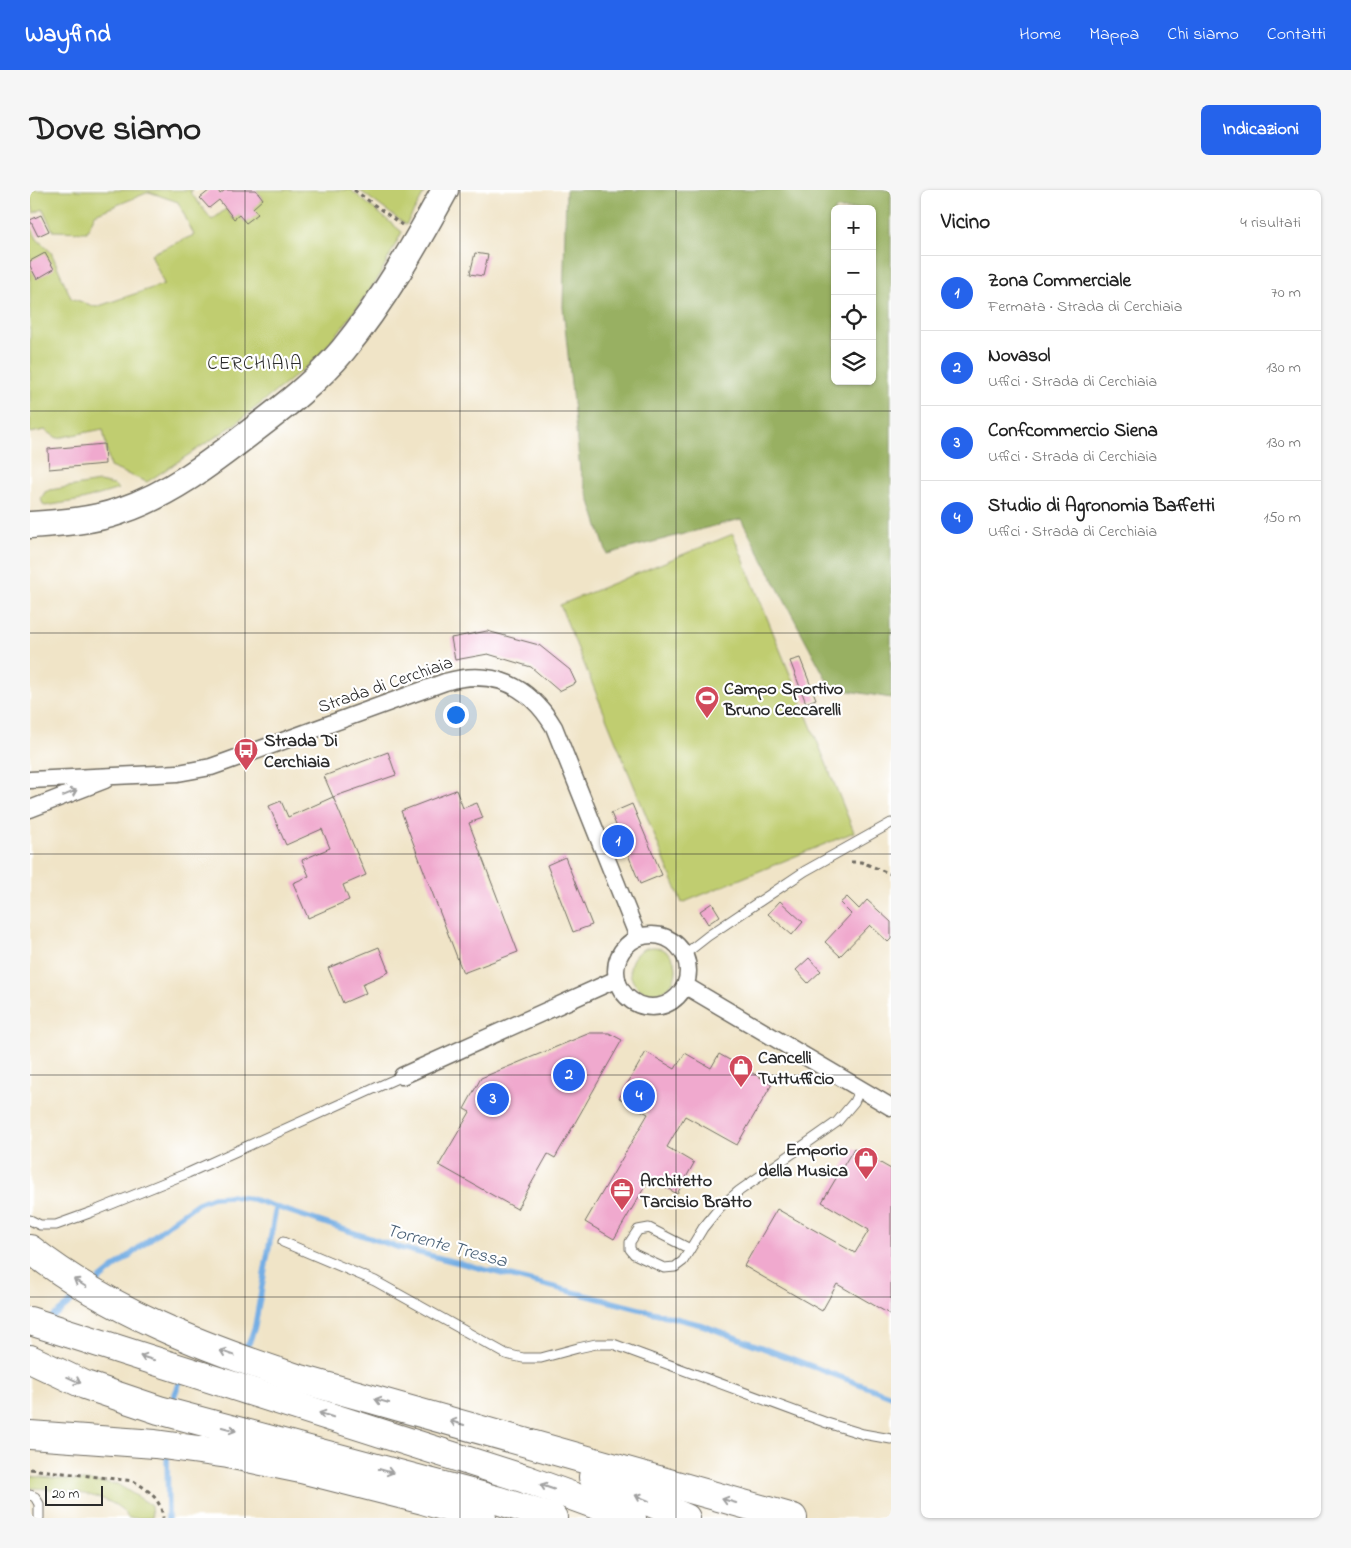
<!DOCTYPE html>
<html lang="it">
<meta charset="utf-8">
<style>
:root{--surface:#fff;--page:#f6f6f6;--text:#222;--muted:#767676;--line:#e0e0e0;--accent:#2563eb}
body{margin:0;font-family:"Indie Flower",sans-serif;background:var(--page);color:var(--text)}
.controls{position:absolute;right:15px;top:15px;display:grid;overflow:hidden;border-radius:8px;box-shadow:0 1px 4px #0004}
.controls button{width:45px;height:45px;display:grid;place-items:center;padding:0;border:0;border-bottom:1px solid var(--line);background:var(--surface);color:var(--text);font:25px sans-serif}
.scale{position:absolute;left:15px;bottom:12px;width:58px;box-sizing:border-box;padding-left:5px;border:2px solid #2b2b2b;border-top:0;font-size:14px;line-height:18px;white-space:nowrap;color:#2b2b2b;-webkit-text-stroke:4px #fff;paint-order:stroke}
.you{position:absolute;left:425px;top:524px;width:18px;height:18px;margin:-12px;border:4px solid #fff;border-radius:50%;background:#1a73e8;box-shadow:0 0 0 8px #1a73e833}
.badge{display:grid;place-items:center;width:32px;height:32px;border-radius:50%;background:var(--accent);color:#fff;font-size:16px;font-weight:700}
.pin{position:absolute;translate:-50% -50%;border:2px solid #fff;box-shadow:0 1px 5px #0006}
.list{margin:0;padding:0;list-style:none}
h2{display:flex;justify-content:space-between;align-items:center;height:65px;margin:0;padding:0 20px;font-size:21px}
h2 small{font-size:16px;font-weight:400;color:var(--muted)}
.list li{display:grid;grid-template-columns:32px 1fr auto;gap:15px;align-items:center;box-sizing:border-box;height:75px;padding:0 20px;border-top:1px solid var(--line)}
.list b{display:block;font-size:19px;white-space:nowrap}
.list p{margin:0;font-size:16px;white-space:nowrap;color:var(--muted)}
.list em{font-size:16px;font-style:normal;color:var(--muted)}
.icon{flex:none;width:28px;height:28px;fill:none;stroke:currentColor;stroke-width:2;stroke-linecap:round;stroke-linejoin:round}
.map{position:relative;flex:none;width:861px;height:1328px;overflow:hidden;border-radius:8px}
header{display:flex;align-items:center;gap:30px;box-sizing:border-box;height:70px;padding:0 25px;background:var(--accent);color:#fff}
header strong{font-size:24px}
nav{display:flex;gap:28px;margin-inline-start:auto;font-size:18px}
.intro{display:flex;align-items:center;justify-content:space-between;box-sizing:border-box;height:120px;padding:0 30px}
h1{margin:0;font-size:35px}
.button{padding:12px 22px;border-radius:8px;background:var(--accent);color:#fff;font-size:18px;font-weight:700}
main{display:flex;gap:30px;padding:0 30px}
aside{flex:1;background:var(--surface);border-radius:8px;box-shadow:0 1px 4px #0004}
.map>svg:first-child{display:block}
</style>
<header>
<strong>Wayfind</strong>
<nav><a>Home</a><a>Mappa</a><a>Chi siamo</a><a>Contatti</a></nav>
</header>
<div class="intro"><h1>Dove siamo</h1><a class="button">Indicazioni</a></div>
<main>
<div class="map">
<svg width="861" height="1328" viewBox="0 0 861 1328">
<rect width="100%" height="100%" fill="#fff"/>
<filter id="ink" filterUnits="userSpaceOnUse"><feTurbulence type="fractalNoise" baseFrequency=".02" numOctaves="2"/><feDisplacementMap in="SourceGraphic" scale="10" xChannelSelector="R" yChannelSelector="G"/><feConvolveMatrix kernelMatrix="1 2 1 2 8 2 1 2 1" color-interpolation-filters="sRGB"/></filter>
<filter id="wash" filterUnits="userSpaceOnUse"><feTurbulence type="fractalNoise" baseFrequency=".0096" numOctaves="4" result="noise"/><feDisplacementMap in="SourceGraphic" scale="20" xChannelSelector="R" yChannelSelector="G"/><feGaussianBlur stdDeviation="1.12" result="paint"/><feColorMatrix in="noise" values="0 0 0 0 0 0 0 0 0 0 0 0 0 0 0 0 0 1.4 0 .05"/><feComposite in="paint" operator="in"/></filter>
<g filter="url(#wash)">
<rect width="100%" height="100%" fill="#f0e4c7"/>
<!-- green -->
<g fill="#c0cd6f" stroke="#767c4d">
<polygon points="0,0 163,0 160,2 182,30 196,19 203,29 209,25 216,33 227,24 223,18 233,9 226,0 321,0 372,42 347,90 315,134 286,169 204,235 117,292 80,277 73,239 27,248 15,240 0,243 0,35 7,49 21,62 41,108 66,117 134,94 121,64 164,45 148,12 119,2 65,24 57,42 23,41 13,19 4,23 0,7"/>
<polygon points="329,0 396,0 376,35"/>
<polygon points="69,292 84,295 89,299 52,310 15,316 13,314 11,309 15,302 20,300"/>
<polygon points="703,344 824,642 652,713 530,415"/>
<circle cx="623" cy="780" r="23"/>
<path d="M0 1286 87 1294 121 1315 122 1328H98C88 1303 24 1299 0 1298Z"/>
</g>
<!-- forest -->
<path fill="#98b062" stroke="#626e46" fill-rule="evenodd" d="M536 0H861V508L801 498 711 329 577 364 550 280 533 117ZM805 19H842V191H805Z"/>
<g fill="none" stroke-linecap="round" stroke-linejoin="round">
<!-- stream -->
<g stroke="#74aee4" stroke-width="5.5">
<polyline points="64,1094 145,1029 168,1013 183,1007 201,1006 222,1009 367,1057 672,1135 861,1206"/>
<polyline points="21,1128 53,1103"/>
<polyline points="212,1161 219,1153 225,1136 246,1017"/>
<polyline points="142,1216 145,1204 152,1187"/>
<polyline points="137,1263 138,1328"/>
</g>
</g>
<g id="blocks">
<!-- building -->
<g fill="#f0a9ce">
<polygon points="180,0 188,0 190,4 195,0 226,0 233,9 223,18 228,24 216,33 209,25 204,29 189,10 179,18 170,8"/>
<polygon points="11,25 19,41 8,46 0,30"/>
<polygon points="15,63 24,79 7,89 0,76 0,71"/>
<polygon points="445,63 458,65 453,86 440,84"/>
<polygon points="74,254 75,274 19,279 18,259"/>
<polygon points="457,441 509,455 540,480 546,493 529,501 501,477 458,464 425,470 421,448"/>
<polygon points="770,468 786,509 776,513 760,471"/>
<polygon points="358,562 366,585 303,607 294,586"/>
<polygon points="426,600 433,618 447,613 453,628 439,633 488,762 433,783 371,621"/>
<polygon points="303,607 336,685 313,695 319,710 278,728 263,693 279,686 272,670 300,658 292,639 256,655 239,616 251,611 258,627"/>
<polygon points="602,614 632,685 610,694 581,623"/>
<polygon points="535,667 562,735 543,742 517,675"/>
<polygon points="817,707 829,719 837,710 861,732 861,749 858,752 840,735 810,766 795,752 821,724 810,713"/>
<polygon points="750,711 773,732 762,745 738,724"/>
<polygon points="682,713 690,726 678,734 670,721"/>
<polygon points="349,757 359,782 332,794 336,803 313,813 298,778"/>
<polygon points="779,768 791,781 778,793 766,780"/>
<polygon points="560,843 579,843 592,850 525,968 518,964 487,1019 409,975 440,922 434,919 451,888"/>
<polygon points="616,862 645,879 655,863 681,878 689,864 742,894 707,955 655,926 637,957 664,973 647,1004 620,988 584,1049 555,1032 618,924 589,908"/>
<polygon points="824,958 861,979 861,1125 807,1094 792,1121 714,1076 747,1019 825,1063 839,1040 792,1012"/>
</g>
</g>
</g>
<g filter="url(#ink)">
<use href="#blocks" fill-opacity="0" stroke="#706c62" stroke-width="1"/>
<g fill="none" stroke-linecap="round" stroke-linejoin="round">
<defs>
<g id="service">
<polyline points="655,764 678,746 775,681 861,633"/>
<polyline points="0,1030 10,1035 26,1035 62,1022 158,983 372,886"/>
<polyline points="253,1052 345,1091 476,1164 493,1168 511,1168 548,1158 566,1154 583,1154 797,1233 833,1244 861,1249"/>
<polyline points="660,1059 619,1038 608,1040 600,1052 600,1059 604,1064 634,1078 645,1077 653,1071 673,1038 690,1017 709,1001 807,932 824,912 830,899"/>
<polyline points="0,1305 5,1307 9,1314 9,1328"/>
</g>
<g id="minor">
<path d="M0 590 148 583 181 577 198 571 415 492C462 478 499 495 524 537L608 747"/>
<polyline points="0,619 75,590"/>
<circle cx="622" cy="781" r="36"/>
<polyline points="656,796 861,917"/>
<polyline points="372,886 587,789"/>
</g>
<path id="primary" d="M0 335C30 333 62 331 90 321 139 305 182 272 222 241 255 216 287 191 313 160 353 111 385 55 415 0"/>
<g id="trunk">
<path d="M0 1059C79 1121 173 1157 267 1188L763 1328"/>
<polyline points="0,1131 495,1289 602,1328"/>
<polyline points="0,1169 55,1195 129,1220 470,1311 523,1328"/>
<polyline points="0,1245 125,1254 198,1264 271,1279 393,1310 452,1328"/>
<polyline points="563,1287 656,1328"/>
</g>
</defs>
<!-- service casing -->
<use href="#service" stroke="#706c62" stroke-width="11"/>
<!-- minor casing -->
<use href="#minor" stroke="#706c62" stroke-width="19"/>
<!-- primary casing -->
<use href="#primary" stroke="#706c62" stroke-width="29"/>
<!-- trunk casing -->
<use href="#trunk" stroke="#706c62" stroke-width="30"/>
<!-- path -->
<g stroke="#706c62" stroke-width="3" stroke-dasharray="4 4" stroke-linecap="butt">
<polyline points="324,0 372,35"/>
<polyline points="821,672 831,672 861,684"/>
<path d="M0 1279 103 1291C119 1300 131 1309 133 1328"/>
</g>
<!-- service -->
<use href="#service" stroke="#fff" stroke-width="9"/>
<!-- minor -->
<use href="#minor" stroke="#fff" stroke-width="16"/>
<!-- primary -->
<use href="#primary" stroke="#fff" stroke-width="26"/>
<!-- trunk -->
<use href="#trunk" stroke="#fff" stroke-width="28"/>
</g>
<!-- one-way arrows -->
<defs><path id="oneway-shaft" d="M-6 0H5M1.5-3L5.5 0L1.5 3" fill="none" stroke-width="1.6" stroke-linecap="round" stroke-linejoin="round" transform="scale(1.25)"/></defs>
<g stroke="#a0a0a0">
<use href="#oneway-shaft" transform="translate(40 603) rotate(-22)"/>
<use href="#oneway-shaft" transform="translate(50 1093) rotate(-148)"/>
<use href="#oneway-shaft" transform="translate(197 1163) rotate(-160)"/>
<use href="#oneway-shaft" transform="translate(117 1168) rotate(-163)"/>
<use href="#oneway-shaft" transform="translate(44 1190) rotate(24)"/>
<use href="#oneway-shaft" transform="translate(352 1211) rotate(-165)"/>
<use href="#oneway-shaft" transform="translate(296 1225) rotate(-162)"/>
<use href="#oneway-shaft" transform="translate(427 1233) rotate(-164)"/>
<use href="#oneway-shaft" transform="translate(199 1239) rotate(15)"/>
<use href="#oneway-shaft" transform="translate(356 1281) rotate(15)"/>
<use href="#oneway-shaft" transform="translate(517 1297) rotate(-161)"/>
<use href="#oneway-shaft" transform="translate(612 1308) rotate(-157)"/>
<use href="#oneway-shaft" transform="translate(699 1311) rotate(-164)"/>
</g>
</g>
<!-- grid -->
<path fill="none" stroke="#2b2b2b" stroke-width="1" stroke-opacity="0.55" d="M215 0V1328M430 0V1328M646 0V1328M0 221H861M0 443H861M0 664H861M0 885H861M0 1107H861"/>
<!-- icons -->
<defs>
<symbol id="stadium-pin" viewBox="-11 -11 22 30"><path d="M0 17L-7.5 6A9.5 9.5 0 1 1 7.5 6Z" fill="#d1495b" stroke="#fff"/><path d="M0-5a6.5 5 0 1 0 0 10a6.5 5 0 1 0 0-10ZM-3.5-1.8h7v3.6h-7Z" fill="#fff"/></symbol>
<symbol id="bus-pin" viewBox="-11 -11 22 30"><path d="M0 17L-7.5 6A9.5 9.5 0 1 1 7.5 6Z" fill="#d1495b" stroke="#fff"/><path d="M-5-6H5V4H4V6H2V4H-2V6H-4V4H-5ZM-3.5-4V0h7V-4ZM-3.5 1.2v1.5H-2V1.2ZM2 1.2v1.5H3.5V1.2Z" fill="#fff"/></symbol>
<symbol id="shop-pin" viewBox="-11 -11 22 30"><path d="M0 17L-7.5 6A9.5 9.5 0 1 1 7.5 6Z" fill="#d1495b" stroke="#fff"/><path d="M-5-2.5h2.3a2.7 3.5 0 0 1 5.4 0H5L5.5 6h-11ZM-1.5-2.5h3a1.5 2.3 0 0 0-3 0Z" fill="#fff"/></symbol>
<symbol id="office-pin" viewBox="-11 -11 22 30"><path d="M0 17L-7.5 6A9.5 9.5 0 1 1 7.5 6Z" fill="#d1495b" stroke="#fff"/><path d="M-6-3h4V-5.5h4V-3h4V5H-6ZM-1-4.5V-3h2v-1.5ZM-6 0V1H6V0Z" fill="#fff"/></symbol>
</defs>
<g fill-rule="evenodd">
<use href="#stadium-pin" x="663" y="494" width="28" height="38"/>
<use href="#bus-pin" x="202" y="546" width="28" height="38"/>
<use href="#shop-pin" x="697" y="863" width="28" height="38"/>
<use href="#shop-pin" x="822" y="955" width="28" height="38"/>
<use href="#office-pin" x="578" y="986" width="28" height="38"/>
</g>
<g text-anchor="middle" stroke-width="4.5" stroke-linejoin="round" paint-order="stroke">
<!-- street labels -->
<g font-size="18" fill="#2b2b2b" stroke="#fff">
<text transform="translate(355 494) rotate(-19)" y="6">Strada di Cerchiaia</text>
</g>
<!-- poi labels -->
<g font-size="18" font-weight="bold" fill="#2b2b2b" stroke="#fff" text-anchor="start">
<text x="694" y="504">Campo Sportivo<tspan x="694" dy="21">Bruno Ceccarelli</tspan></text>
<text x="234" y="556">Strada Di<tspan x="234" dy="21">Cerchiaia</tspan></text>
<text x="728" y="873">Cancelli<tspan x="728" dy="21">Tuttufficio</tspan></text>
<text x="818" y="965" text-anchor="end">Emporio<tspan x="818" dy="21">della Musica</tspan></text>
<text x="610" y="996">Architetto<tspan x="610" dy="21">Tarcisio Bratto</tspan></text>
</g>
<!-- neighbourhood labels -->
<g font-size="19" letter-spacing="1" fill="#2b2b2b" stroke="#fff">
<text x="225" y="179">CERCHIAIA</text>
</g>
<!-- water labels -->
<g font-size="19" font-style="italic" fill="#485f75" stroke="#fff">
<text transform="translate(417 1054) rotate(15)" y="7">Torrente Tressa</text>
</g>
</g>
</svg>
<div class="controls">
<button>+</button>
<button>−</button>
<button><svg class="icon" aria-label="locate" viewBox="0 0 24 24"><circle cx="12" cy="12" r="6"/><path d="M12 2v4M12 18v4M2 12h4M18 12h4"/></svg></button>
<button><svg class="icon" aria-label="layers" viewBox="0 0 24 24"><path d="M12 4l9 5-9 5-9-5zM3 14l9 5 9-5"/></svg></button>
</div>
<div class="scale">20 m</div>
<div class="you"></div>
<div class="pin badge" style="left:588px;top:651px">1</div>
<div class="pin badge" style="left:539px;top:885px">2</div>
<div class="pin badge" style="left:463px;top:909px">3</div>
<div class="pin badge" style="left:609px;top:906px">4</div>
</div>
<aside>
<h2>Vicino<small>4 risultati</small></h2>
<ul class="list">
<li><span class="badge">1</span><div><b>Zona Commerciale</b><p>Fermata · Strada di Cerchiaia</p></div><em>70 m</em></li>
<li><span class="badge">2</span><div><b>Novasol</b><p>Uffici · Strada di Cerchiaia</p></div><em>130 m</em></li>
<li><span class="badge">3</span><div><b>Confcommercio Siena</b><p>Uffici · Strada di Cerchiaia</p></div><em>130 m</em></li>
<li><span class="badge">4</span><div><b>Studio di Agronomia Baffetti</b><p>Uffici · Strada di Cerchiaia</p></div><em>150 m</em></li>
</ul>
</aside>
</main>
